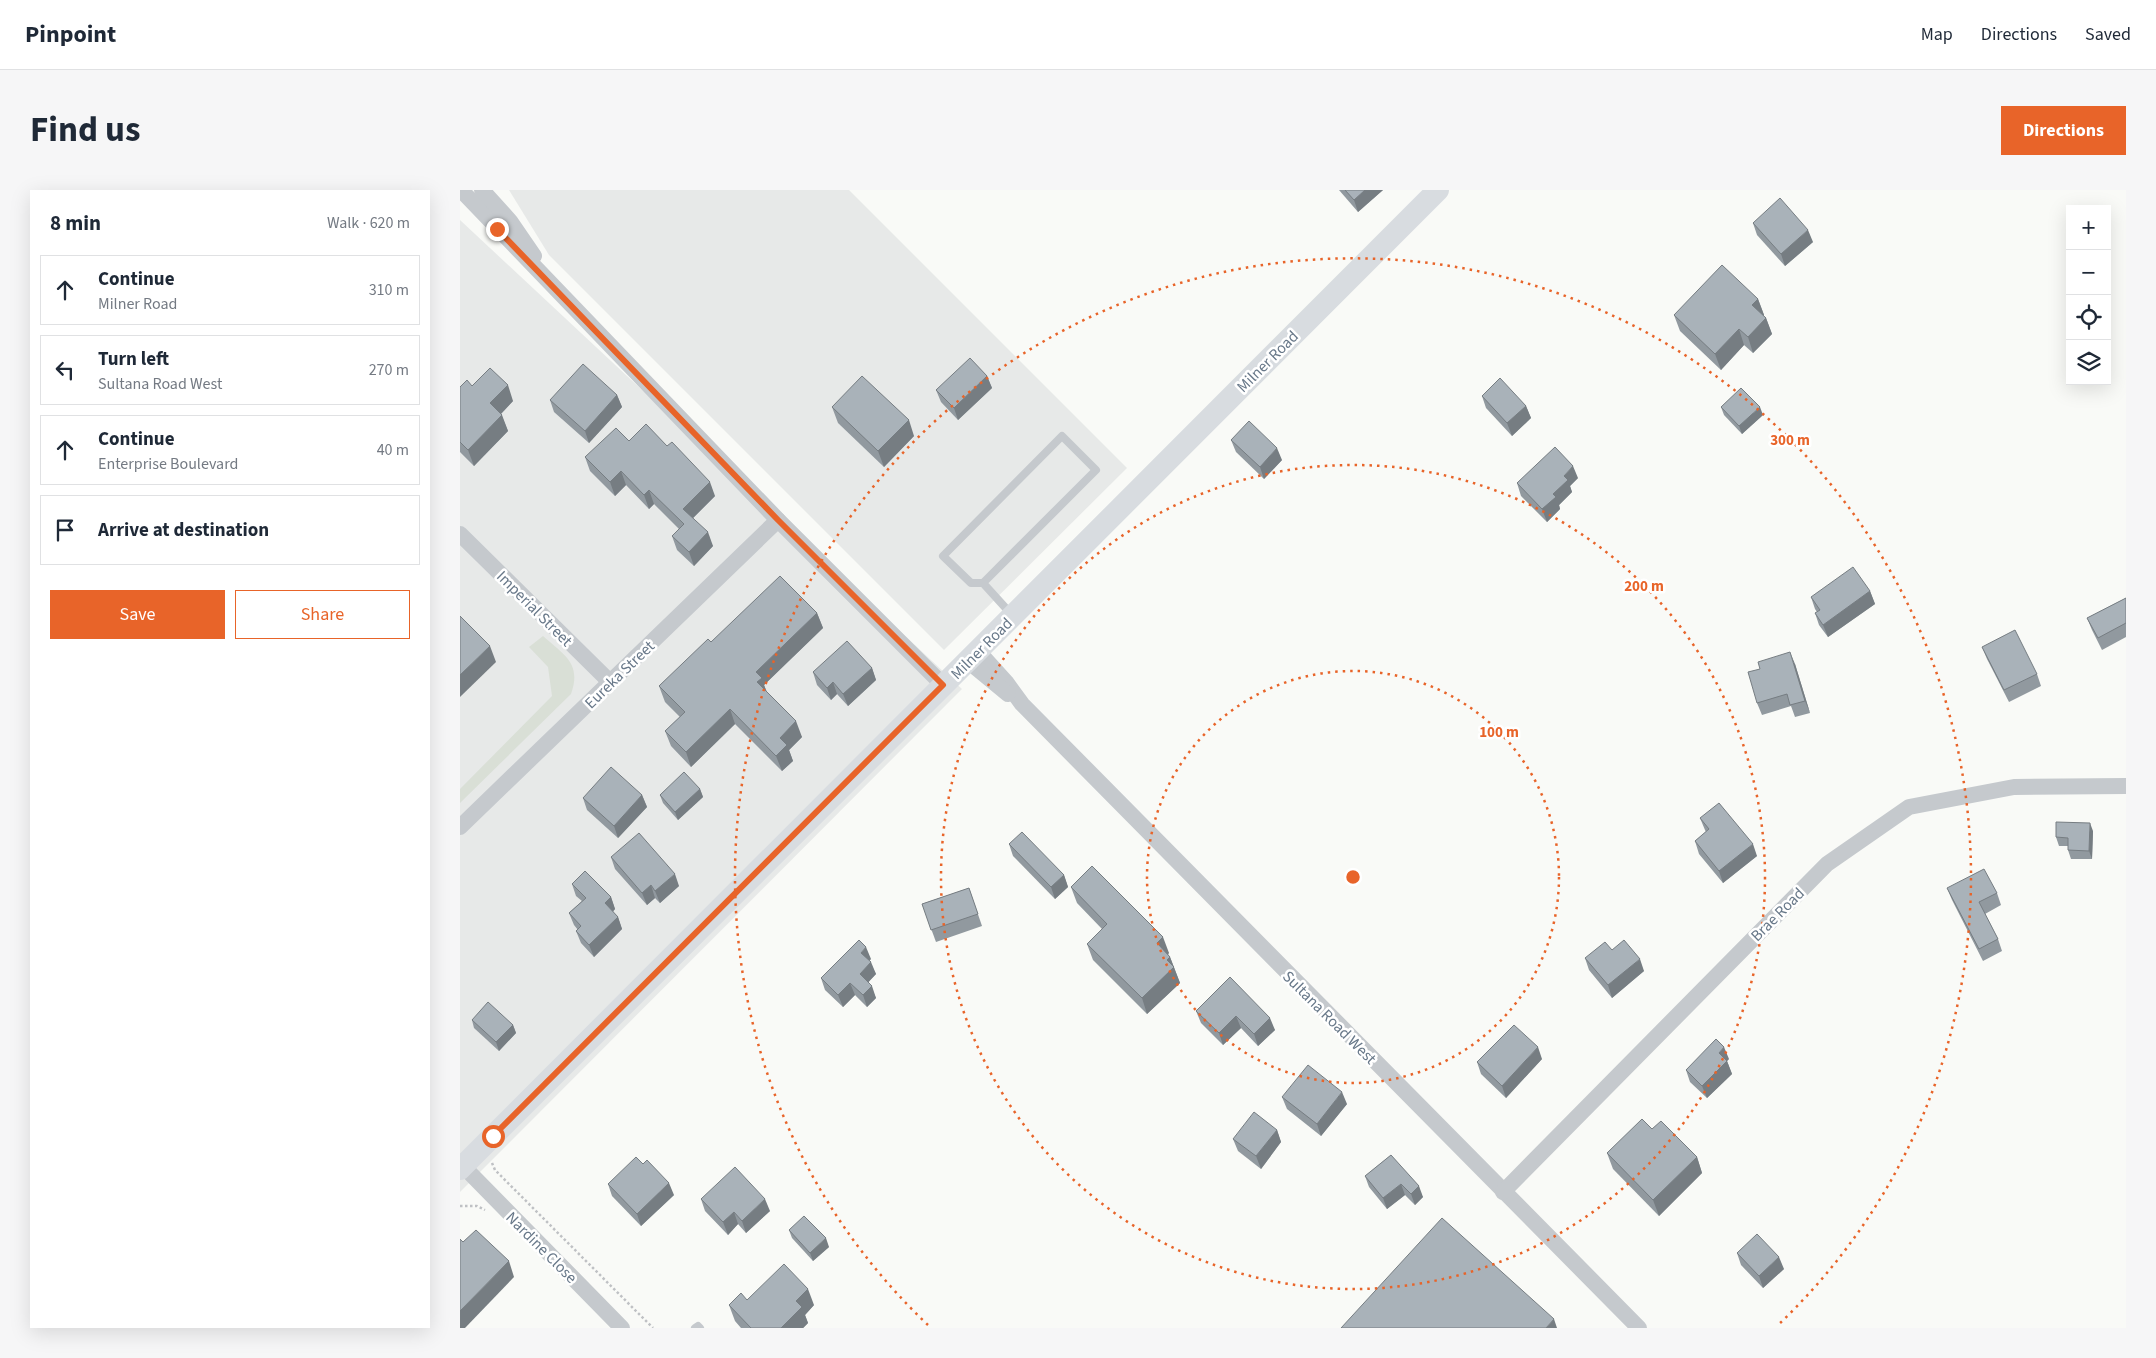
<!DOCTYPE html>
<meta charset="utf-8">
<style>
:root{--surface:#fff;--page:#f6f6f7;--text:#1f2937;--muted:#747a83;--line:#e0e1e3;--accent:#e86429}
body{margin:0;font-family:"Source Sans 3",sans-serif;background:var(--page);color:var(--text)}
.controls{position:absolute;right:15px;top:15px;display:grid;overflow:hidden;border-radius:0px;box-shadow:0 5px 20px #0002}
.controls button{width:45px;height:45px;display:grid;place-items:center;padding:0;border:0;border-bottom:1px solid var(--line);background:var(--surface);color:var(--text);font:25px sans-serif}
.stop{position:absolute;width:15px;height:15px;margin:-11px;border:4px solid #e86429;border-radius:50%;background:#fff}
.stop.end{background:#e86429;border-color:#fff;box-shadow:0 1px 5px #0008}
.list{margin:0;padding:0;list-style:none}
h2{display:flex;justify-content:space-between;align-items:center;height:65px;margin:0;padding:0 20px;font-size:21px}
h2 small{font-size:16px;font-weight:400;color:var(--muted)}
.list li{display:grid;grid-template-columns:32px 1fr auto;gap:15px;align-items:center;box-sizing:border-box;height:70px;margin:0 10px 10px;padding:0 10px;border:1px solid var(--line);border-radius:0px}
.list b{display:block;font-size:19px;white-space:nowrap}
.list p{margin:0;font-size:16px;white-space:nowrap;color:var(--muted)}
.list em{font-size:16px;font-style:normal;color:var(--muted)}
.actions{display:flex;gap:10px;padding:15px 20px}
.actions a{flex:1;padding:11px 0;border:1px solid var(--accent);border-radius:0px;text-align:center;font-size:18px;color:var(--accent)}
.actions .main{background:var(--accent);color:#fff}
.icon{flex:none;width:28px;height:28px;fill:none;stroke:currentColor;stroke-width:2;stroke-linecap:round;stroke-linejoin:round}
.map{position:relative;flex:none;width:1666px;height:1138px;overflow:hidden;border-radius:0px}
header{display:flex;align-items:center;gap:30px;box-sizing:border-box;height:70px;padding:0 25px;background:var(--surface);border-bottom:1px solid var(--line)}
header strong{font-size:24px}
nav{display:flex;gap:28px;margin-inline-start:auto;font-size:18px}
.intro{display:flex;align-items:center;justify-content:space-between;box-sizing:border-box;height:120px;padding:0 30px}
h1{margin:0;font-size:35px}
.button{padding:12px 22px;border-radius:0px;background:var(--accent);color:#fff;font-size:18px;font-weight:700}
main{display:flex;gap:30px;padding:0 30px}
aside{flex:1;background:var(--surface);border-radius:0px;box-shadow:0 5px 20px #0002}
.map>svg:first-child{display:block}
</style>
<header>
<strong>Pinpoint</strong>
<nav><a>Map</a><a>Directions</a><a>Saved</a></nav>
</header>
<div class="intro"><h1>Find us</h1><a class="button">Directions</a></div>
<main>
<aside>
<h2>8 min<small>Walk · 620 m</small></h2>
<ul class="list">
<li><svg class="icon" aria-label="ahead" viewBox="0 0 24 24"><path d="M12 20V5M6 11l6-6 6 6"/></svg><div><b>Continue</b><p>Milner Road</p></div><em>310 m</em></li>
<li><svg class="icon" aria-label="left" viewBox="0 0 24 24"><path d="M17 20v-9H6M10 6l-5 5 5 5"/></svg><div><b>Turn left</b><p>Sultana Road West</p></div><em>270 m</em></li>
<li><svg class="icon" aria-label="ahead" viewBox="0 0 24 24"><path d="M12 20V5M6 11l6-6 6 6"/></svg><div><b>Continue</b><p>Enterprise Boulevard</p></div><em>40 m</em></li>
<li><svg class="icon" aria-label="arrive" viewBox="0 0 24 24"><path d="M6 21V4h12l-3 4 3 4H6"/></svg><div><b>Arrive at destination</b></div></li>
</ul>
<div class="actions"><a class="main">Save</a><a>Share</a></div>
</aside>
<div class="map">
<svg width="1666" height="1138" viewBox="0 0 1666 1138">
<rect width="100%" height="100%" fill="#f9faf7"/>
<!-- built -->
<g fill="#e7e9e8">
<polygon points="49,0 389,0 667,278 484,460 89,65"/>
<polygon points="0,30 502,499 0,1002"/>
</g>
<!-- green -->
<path fill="#d9dfd6" d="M83 446C104 465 122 473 111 504L0 613V599L92 506 88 477 69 457Z"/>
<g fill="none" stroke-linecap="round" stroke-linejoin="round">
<!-- path -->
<g stroke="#bfc1c4" stroke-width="2.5" stroke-dasharray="2.5 2.5" stroke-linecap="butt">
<polyline points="32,973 35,980 193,1138"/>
<polyline points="0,1016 17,1016 25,1020"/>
</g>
<!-- lane -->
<g stroke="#c5c9cd" stroke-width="8">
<polyline points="523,393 511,393 483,366 602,246 636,280 523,393 552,425"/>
<polyline points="235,1138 238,1136 240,1138"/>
</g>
<!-- street -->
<g stroke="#c5c9cd" stroke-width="16">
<polyline points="1,0 318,330 483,495"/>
<polyline points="22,0 50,31 74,66"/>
<polyline points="0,344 150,492"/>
<polyline points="518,461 546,492 562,514 1179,1138"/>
<polyline points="508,471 548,504"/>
<polyline points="0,637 318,330"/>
<polyline points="3,976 162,1138"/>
<polyline points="1043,1002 1367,674 1449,617 1554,597 1666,596"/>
</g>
<!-- secondary -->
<polyline stroke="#d8dce0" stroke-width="22" points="0,979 978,0"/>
</g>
<!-- wall -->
<g fill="#91999f">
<polygon points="879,0 923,0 898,22"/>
<polygon points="1293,33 1353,52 1325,76 1297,45"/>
<polygon points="1298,109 1304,125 1304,126 1306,128 1312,144 1293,163 1284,155 1261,180 1220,141 1214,125"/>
<polygon points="527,186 532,198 498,230 481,212 476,200"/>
<polygon points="12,196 53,211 41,224 48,241 14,276 0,262 0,197"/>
<polygon points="157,205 162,217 129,253 94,222 90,210"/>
<polygon points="1022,206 1066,216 1071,228 1052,246 1026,218"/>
<polygon points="372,217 454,246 424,277 378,233"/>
<polygon points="1261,217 1303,225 1282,244 1264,225"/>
<polygon points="771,250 822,270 804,289 776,262"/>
<polygon points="169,251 255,306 233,328 253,356 234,376 217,360 212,346 219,339 194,314 189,319 166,295 155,306 130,281 125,267"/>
<polygon points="1118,288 1110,296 1112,302 1099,315 1100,319 1087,332 1061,306 1057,293"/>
<polygon points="1410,401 1415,414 1368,447 1359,435 1355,423 1357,422 1355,419 1351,407"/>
<polygon points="1666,408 1666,447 1642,460 1632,440 1627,428"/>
<polygon points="357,423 363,438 304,495 307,502 342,547 329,560 333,571 322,581 275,534 231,577 211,556 205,541 220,527 205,512 199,496 251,452"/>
<polygon points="1522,457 1577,484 1581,496 1549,512 1527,469"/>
<polygon points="1335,474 1350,523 1335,527 1331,516 1302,525 1297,513"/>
<polygon points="412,478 416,490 388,516 377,504 371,510 357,495 353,482"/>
<polygon points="240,599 243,607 218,630 203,613 200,605"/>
<polygon points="182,605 187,617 158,648 127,620 123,608"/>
<polygon points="1240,628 1297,666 1263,693 1239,664 1235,651 1246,642 1245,640"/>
<polygon points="1633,641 1632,669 1611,669 1608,660 1608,656 1599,656 1596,647"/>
<polygon points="549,654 604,685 608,697 595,709 553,666"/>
<polygon points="151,667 219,696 200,713 195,708 187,715 155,679"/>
<polygon points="112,694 151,707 155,719 153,722 158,727 162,739 134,767 121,753 116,741 118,740 114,735 109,723 122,711 116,706"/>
<polygon points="611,697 709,763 708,764 710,767 720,793 687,824 633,770 627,754 642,739 617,713"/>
<polygon points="509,698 522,736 476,752 462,714"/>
<polygon points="1487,698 1537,703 1541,715 1525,724 1538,749 1542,761 1523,771 1492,710"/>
<polygon points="1152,760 1184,781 1152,808 1129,780 1125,768"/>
<polygon points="411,769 409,771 416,784 408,792 416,808 407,817 395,805 383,817 365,800 361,788"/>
<polygon points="770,787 815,840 798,856 781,838 763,855 741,833 736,821"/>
<polygon points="12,830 53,835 56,843 39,861 14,838"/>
<polygon points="1082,869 1046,908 1021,884 1017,872"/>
<polygon points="1269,869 1267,871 1272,884 1247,908 1230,892 1226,880"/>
<polygon points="822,907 887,914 861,946 827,919"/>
<polygon points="1192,939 1237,967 1242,983 1199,1026 1153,979 1147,963"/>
<polygon points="817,940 821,952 801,979 778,961 773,949"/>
<polygon points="931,965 963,1007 955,1015 945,1005 927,1019 909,997 905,986"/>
<polygon points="148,994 214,1005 181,1036 152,1006"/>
<polygon points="241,1009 310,1021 286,1043 278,1034 268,1045 245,1021"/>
<polygon points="329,1040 369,1057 353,1071 332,1048"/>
<polygon points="1277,1063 1324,1079 1303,1098 1281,1075"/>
<polygon points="287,1110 354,1115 345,1125 348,1133 343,1138 281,1138 275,1131 269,1115"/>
</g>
<!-- shaded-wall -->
<g fill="#767d82">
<polygon points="905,0 923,0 898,22 894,10"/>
<polygon points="1348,40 1353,52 1325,76 1321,64"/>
<polygon points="1298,109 1304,125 1298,131 1292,115"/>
<polygon points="1306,128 1312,144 1293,163 1288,147"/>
<polygon points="1279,139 1284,155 1261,180 1255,164"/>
<polygon points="527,186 532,198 498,230 494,218"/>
<polygon points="48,195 53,211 36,229 30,213"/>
<polygon points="157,205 162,217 129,253 125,241"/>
<polygon points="1066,216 1071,228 1052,246 1047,233"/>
<polygon points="1300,217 1303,225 1282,244 1279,236"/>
<polygon points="42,225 48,241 14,276 8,260"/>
<polygon points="449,230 454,246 424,277 418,261"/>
<polygon points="817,258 822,270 804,289 800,277"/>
<polygon points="1113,276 1118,288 1110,296 1112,302 1099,315 1100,319 1087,332 1082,319 1093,304 1104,286"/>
<polygon points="161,281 166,295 155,306 150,292"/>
<polygon points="250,292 255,306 228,333 223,319"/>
<polygon points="189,300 194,314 189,319 184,305"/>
<polygon points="248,342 253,356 234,376 229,362"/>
<polygon points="1410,401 1415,414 1368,447 1363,435"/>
<polygon points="357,423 363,438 304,495 307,503 297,492 296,482"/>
<polygon points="30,456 36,472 0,507 0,485"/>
<polygon points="1330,462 1335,474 1350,523 1345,511"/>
<polygon points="412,478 416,490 388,516 383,504"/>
<polygon points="373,492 377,504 371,510 367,498"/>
<polygon points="270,519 275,534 231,577 226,562"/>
<polygon points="336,531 342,547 329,560 333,571 322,581 316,566 320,548"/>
<polygon points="240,599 243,607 218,630 215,622"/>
<polygon points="182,605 187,617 158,648 154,636"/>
<polygon points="1630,633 1633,641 1632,669 1629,661"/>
<polygon points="1293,654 1297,666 1263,693 1259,681"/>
<polygon points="215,684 219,696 200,713 195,701"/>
<polygon points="604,685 608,697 595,709 591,697"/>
<polygon points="191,695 195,708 187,715 182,703"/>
<polygon points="151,707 155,719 149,725 145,713"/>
<polygon points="158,727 162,739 134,767 129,755"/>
<polygon points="703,747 709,763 703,769 697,753"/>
<polygon points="406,757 411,769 405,775 401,763"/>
<polygon points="710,767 720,793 687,824 682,808 707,770"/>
<polygon points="1180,769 1184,781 1152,808 1148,795"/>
<polygon points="411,772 416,784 404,797 400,784"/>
<polygon points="390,793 395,805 383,817 378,805"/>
<polygon points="412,796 416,808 407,817 403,805"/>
<polygon points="776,826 781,838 763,855 759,843"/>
<polygon points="810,828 815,840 798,856 794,844"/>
<polygon points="53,835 56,843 39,861 36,852"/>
<polygon points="1078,857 1082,869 1046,908 1042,896"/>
<polygon points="1264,857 1269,869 1263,875 1259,863"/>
<polygon points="1267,871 1272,884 1247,908 1242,896"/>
<polygon points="882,902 887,914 861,946 857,934"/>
<polygon points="817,940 821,952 801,979 796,966"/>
<polygon points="1237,967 1242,983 1199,1026 1193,1010"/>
<polygon points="209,993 214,1005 181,1036 177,1024"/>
<polygon points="941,994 945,1005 927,1019 923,1008"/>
<polygon points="959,996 963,1007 955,1015 951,1004"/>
<polygon points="305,1009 310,1021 286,1043 282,1031"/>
<polygon points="274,1022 278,1034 268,1045 263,1032"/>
<polygon points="366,1048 369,1057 353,1071 350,1063"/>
<polygon points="1319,1067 1324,1079 1303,1098 1299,1086"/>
<polygon points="49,1071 54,1087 5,1138 0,1138 0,1121"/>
<polygon points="348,1099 354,1115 345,1125 348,1133 343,1138 321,1138 336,1111"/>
<polygon points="1094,1129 1097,1138 1086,1138"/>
</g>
<!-- building -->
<g fill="#a9b2b9" stroke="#767d82">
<polygon points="885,0 905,0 894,10"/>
<polygon points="1320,8 1348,40 1321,64 1293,33"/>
<polygon points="1262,75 1298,109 1292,115 1306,128 1288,147 1279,139 1255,164 1214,125"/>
<polygon points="510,168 527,186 494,218 476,200"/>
<polygon points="123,174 157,205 125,241 90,210"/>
<polygon points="30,178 48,195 30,213 42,225 8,260 0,252 0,197 7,190 12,196"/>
<polygon points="402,186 449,230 418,261 372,217"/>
<polygon points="1040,188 1066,216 1047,233 1022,206"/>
<polygon points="1281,198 1300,217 1279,236 1261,217"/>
<polygon points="789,231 817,258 800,277 771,250"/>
<polygon points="186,234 207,256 212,252 250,292 223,319 248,342 229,362 212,346 224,334 189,300 184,305 161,281 150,292 125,267 156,238 169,251"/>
<polygon points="1095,257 1113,276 1104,286 1108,290 1093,304 1096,307 1082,319 1057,293"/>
<polygon points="1393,377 1410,401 1363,435 1355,423 1360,420 1351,407"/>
<polygon points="320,386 357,423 296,482 302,488 297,492 336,531 320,548 327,555 316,566 270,519 226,562 205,541 225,522 199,496 248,449 251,452"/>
<polygon points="1666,408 1666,433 1638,448 1627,428"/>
<polygon points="0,426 30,456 0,485"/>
<polygon points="1555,440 1577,484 1544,500 1522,457"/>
<polygon points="387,451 412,478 383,504 373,492 367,498 353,482"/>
<polygon points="1330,462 1345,511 1330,515 1327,504 1297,513 1288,482 1300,479 1298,472"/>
<polygon points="151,577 182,605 154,636 123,608"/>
<polygon points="224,582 240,599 215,622 200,605"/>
<polygon points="1259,613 1293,654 1259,681 1235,651 1249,639 1240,628"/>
<polygon points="1596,632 1630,633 1629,661 1608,660 1608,648 1596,647"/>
<polygon points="562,642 604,685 591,697 549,654"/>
<polygon points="179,643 215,684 195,701 191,695 182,703 151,667"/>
<polygon points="632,676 703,747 697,753 710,767 707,770 714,777 682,808 627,754 647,734 611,697"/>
<polygon points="1524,679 1537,703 1519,712 1538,749 1519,759 1487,698"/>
<polygon points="125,681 151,707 145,713 158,727 129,755 116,741 121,736 109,723 126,708 112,694"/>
<polygon points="509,698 518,724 471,740 462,714"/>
<polygon points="399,750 406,757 401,763 411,772 400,784 412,796 403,805 390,793 378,805 361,788"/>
<polygon points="1164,750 1180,769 1148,795 1125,768 1145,752 1152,760"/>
<polygon points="770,787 810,828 794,844 776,826 759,843 736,821"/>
<polygon points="28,812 53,835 36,852 12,830"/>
<polygon points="1054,835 1078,857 1042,896 1017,872"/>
<polygon points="1256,849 1264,857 1259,863 1267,871 1242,896 1226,880"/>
<polygon points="848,875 882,902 857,934 822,907"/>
<polygon points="794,922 817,940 796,966 773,949"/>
<polygon points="1182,929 1192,939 1201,931 1237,967 1193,1010 1147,963"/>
<polygon points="931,965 959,996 951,1004 941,994 923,1008 905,986"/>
<polygon points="176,967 183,974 187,970 209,993 177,1024 148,994"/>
<polygon points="275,977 305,1009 282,1031 274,1022 263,1032 241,1009"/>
<polygon points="344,1026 366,1048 350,1063 329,1040"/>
<polygon points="982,1028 1094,1129 1086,1138 881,1138"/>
<polygon points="16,1040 49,1071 0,1121 0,1049 3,1052"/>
<polygon points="1297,1044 1319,1067 1299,1086 1277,1063"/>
<polygon points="324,1074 348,1099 336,1111 342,1117 321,1138 291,1138 269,1115 281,1103 287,1110"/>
</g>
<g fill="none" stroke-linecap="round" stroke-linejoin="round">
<!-- route -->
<polyline stroke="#e86429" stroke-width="6" points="33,946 483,495 318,330 37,39"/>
</g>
<!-- distance rings -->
<g fill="none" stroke="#e86429" stroke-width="2.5" stroke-dasharray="2.5 5">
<circle cx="893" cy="687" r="206"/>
<circle cx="893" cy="687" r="412"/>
<path d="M468 1135A618 618 0 1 1 1318 1135"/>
</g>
<g text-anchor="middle" stroke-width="5" stroke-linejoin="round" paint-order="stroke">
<!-- street labels -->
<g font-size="16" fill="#687889" stroke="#fff">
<text transform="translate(807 171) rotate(-45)" y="6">Milner Road</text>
<text transform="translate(75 418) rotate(45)" y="6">Imperial Street</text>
<text transform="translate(521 458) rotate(-45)" y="6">Milner Road</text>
<text transform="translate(159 484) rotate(-44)" y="6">Eureka Street</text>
<text transform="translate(1317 724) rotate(-45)" y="6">Brae Road</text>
<text transform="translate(870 827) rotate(45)" y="6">Sultana Road West</text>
<text transform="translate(82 1057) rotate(45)" y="6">Nardine Close</text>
</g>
</g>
<circle cx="893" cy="687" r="8" fill="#e86429" stroke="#fff" stroke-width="2.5"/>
<g font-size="15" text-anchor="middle" font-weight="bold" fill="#e86429" stroke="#fff" stroke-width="5" stroke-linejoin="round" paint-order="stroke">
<text x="1330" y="255">300 m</text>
<text x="1184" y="401">200 m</text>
<text x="1039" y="547">100 m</text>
</g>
</svg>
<div class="controls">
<button>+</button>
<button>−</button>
<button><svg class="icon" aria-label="locate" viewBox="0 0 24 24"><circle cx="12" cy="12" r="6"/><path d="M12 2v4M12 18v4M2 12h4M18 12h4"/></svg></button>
<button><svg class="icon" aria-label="layers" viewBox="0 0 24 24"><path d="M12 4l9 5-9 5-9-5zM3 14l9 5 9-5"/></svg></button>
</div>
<div class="stop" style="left:33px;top:946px"></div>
<div class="stop end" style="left:37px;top:39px"></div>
</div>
</main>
